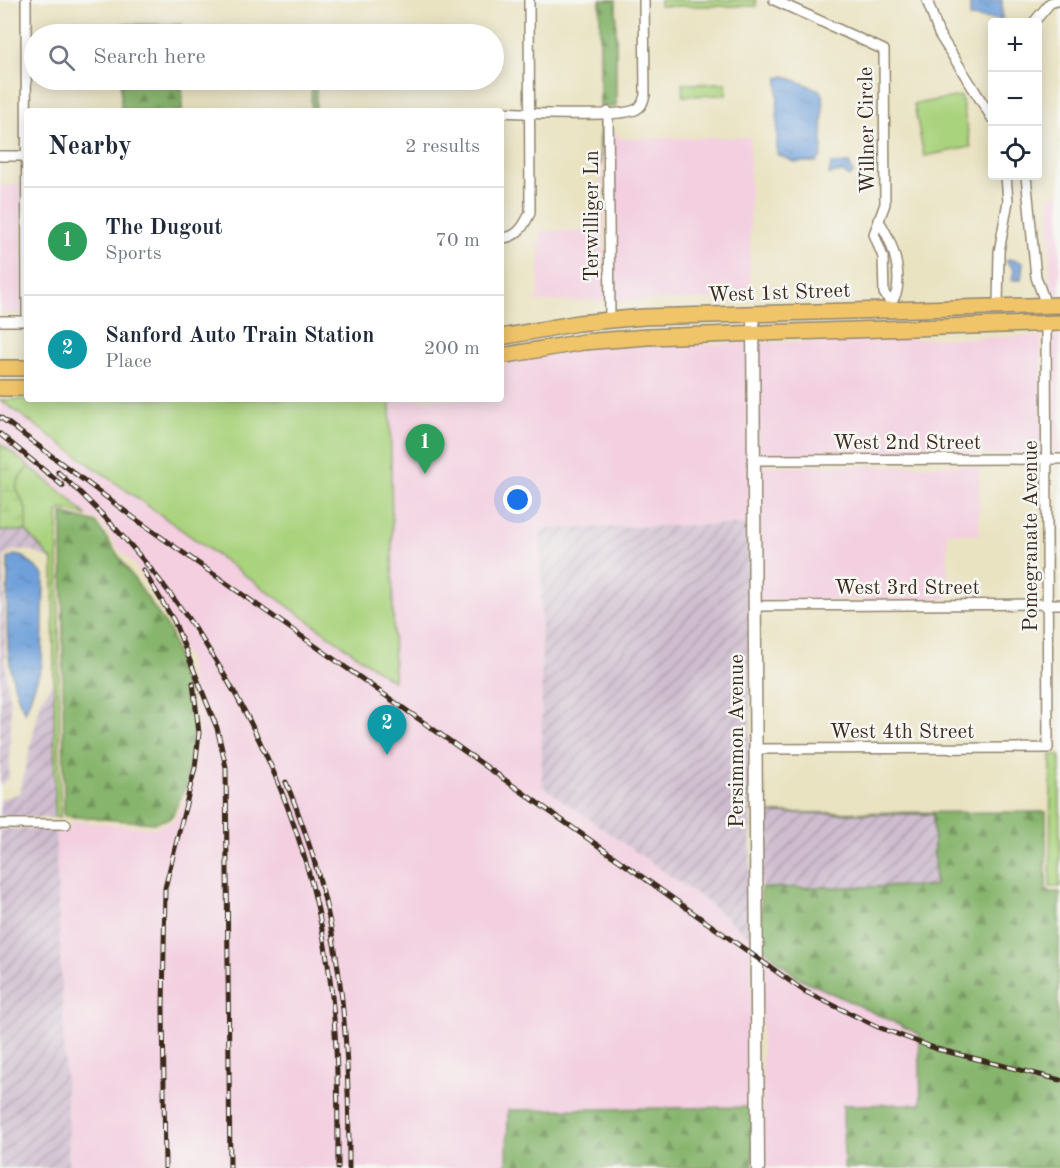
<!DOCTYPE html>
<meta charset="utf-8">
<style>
:root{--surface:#fff;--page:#f6f6f7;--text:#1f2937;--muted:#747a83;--line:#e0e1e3;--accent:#1f6fb2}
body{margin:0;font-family:"Old Standard TT",serif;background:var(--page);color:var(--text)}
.controls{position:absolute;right:18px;top:18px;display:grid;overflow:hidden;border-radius:6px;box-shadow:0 3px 15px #0003}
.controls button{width:54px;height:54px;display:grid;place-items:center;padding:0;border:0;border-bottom:2px solid var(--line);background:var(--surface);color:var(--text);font:30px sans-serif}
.you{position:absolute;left:518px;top:500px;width:21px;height:21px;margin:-15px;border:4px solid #fff;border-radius:50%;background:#1a73e8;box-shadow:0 0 0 9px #1a73e833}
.badge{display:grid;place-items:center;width:39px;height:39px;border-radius:50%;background:var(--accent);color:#fff;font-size:20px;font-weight:700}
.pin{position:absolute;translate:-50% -50px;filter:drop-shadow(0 2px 3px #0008)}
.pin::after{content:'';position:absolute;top:32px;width:21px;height:18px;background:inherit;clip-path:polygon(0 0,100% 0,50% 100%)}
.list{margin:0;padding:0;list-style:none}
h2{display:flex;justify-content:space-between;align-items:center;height:78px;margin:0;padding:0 24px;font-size:26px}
h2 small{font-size:20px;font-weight:400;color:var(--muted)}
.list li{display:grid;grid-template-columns:39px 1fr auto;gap:18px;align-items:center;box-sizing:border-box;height:108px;padding:0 24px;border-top:2px solid var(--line)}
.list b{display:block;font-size:22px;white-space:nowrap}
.list p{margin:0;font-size:20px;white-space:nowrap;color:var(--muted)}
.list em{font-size:20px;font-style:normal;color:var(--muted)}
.icon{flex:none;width:33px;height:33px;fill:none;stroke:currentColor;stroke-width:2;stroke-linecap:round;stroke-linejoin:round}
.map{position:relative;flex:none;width:1060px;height:1168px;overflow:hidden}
.search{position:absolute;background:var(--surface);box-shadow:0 3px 15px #0003;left:24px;top:24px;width:480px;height:66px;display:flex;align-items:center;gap:15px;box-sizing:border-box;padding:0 21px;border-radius:33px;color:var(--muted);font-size:22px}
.panel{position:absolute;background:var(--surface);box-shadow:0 3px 15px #0003;left:24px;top:108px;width:480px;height:294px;border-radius:6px}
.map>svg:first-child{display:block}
</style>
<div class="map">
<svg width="1060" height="1168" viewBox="0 0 1060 1168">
<defs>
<pattern id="industrial-furrows" width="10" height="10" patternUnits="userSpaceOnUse" patternTransform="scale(1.5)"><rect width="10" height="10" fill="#cfbdcf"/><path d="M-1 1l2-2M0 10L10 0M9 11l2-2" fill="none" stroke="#a99aa7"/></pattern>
<pattern id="forest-firs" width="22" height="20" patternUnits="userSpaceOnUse" patternTransform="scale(1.5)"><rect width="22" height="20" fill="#87b56d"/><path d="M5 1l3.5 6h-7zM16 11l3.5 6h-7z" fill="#709359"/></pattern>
<pattern id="wetland-marsh" width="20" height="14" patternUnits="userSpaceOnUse" patternTransform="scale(1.5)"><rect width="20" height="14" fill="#aad37e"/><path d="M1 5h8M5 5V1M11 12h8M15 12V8" fill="none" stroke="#93b56c"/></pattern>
<pattern id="water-ripples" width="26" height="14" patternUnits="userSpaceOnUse" patternTransform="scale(1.5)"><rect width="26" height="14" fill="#70a0da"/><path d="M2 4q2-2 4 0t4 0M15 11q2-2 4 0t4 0" fill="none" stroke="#5d83b0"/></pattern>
</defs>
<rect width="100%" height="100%" fill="#f6f6f2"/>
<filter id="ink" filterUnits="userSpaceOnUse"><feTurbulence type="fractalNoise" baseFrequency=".0167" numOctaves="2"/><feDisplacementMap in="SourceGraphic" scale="12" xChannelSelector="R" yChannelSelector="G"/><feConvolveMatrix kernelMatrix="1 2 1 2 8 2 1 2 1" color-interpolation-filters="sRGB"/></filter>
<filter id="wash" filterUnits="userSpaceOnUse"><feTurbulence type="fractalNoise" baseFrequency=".008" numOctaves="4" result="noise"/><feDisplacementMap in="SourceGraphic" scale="24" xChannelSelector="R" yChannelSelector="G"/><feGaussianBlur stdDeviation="1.35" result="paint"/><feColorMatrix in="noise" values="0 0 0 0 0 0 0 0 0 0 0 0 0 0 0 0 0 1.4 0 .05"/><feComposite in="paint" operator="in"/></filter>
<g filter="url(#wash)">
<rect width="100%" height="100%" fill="#eae3c2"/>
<!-- built -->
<g fill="#f3cfe0">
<polygon points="601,133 603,133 605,301 535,302 539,294 540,231 600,231"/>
<polygon points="613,133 616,133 621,139 750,137 750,299 614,301"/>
<polygon points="22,184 22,313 0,313 0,186"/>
<polygon points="1060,194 1060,294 1050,294 1050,195"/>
<polygon points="1041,336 1043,454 758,455 758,343"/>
<polygon points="1051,336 1060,336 1060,453 1052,454"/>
<polygon points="748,343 749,524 541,529 542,786 706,901 751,938 753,1107 508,1110 507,1168 68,1168 69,1120 67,1119 55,829 71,829 71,821 154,828 174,821 189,791 199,722 192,697 188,661 173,628 134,564 117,547 98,520 87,516 69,498 0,443 0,400 394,681 390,399 501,399 501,364 592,347"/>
<polygon points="979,465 979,535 947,532 948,599 759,600 758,466"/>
<polygon points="761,946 797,977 919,1034 921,1104 843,1105 844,1168 763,1168"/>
</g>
<!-- industrial -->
<g fill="url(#industrial-furrows)">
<polygon points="749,524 751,938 706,901 542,786 541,529"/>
<polygon points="0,531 26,531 53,561 33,551 13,550 4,557 5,663 11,715 9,778 0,785"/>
<polygon points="54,680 55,818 0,818 0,800 20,793 41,701"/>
<polygon points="760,813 933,814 936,886 761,888"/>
<polygon points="0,829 55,829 67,1119 69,1119 68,1168 0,1168"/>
</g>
<!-- green -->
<g fill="#aad37e" stroke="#727e4e" stroke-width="1.5">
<rect x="660" y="0" width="96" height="6"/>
<polygon points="726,83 726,95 683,96 682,84"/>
<polygon points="961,96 971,147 924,156 914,104"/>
<polygon points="390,399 394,682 0,400 27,399"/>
<polygon points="29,466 69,498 87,516 63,509 58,512 60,817 55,817 55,811 53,561 26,531 26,509 16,488 20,477"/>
<polygon points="1051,755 1060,755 1060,887 1050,887"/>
</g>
<!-- forest -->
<g fill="url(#forest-firs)" stroke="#617046" stroke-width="1.5">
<polygon points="600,0 616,0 616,107 603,107 600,167"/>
<rect x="121" y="24" width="61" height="10"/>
<rect x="121" y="80" width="61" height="31"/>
<polygon points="312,80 316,80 316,111 311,111"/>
<polygon points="62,513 96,523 170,631 195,723 186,786 171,818 153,823 64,816"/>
<polygon points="1046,812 1046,889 1050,892 1060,892 1057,1073 1060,1074 1060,1168 844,1168 843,1105 921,1104 919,1034 797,977 761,946 761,888 935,886 933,814 760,813"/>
<polygon points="753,1107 753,1168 507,1168 508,1110"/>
</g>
<!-- wetland -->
<polygon fill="url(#wetland-marsh)" stroke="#727e4e" stroke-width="1.5" points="0,443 29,466 20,477 16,488 26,509 26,531 0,531"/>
<!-- water -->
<g fill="url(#water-ripples)" stroke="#56657c" stroke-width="1.5">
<polygon points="970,0 1002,0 1002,20 970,17"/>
<polygon points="784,76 820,90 823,95 822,149 821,157 816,162 794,162 777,154 778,78"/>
<polygon points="849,163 853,173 849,177 843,172 829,174 831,164"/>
<polygon points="1009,259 1023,262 1021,280 1012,280 1014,270 1006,261"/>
<path d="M14 555 24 557 44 575 42 665 25 713C1 667 8 610 8 559Z"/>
</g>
</g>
<g filter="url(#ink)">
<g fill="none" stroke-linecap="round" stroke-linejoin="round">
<defs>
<g id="minor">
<polyline points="26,0 27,321"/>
<polyline points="774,0 884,50 885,204 874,234 883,257 884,293 891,303"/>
<polyline points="927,0 939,34 992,118"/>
<polyline points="1034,22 1050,3 1060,0"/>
<path d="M501 112C526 113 616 118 635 110 642 107 643 102 645 95L644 0"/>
<polyline points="608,112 610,320"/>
<polyline points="0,156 27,156"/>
<polyline points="1026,176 1036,277 1046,305"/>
<path d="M878 220C891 238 901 267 897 290 896 297 891 300 891 308"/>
<path d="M501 238C517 238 524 226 530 213L529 0"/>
<polyline points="998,307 999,252 1008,201 1006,176"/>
<polyline points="0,321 27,321"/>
<polyline points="754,460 1060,459"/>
<polyline points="754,606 1060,604"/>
<polyline points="755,749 1048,748 1046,324"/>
<polyline points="0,824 66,824"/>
</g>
<polyline id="tertiary" points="753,314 758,1168"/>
<g id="primary">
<polyline points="501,337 578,323 644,317 1060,305"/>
<polyline points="501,356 584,342 647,337 1060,323"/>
<polyline points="0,368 27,368"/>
<polyline points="0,388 27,388"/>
</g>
</defs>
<!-- minor casing -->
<use href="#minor" stroke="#928670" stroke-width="12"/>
<!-- tertiary casing -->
<use href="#tertiary" stroke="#928670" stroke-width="15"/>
<!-- primary casing -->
<use href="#primary" stroke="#928670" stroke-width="18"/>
<!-- minor -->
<use href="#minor" stroke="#fff" stroke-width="9"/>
<!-- tertiary -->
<use href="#tertiary" stroke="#fff" stroke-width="12"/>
<!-- primary -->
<use href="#primary" stroke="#f0c469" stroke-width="15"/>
<defs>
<g id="rail">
<polyline points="0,417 134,518 804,991 878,1027 937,1049 1060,1080"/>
<polyline points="0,434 63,486"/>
<path d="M58 472C200 599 300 775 328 964 338 1032 338 1100 338 1168"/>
<polyline points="143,570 174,621 217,728 226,767 230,1168"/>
<path d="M286 782C342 916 349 1025 349 1168"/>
<polyline points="165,1168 163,1007 165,888 195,768 199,733 193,683"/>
</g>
</defs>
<!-- rail casing -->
<use href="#rail" stroke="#3b2a1e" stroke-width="5"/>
<!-- rail -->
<use href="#rail" stroke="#f6f6f2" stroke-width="3" stroke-dasharray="9" stroke-linecap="butt"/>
</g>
</g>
<g text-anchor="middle" stroke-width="5" stroke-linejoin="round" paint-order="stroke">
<!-- street labels -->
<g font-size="21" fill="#3b2a1e" stroke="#f6f6f2">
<text transform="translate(866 130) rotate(-91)" y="7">Willner Circle</text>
<text transform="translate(591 216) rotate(-90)" y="7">Terwilliger Ln</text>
<text transform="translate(779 292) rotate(-2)" y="7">West 1st Street</text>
<text x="907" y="449">West 2nd Street</text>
<text transform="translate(1030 536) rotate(-90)" y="7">Pomegranate Avenue</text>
<text x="907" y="594">West 3rd Street</text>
<text x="902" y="738">West 4th Street</text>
<text transform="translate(736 741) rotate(-90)" y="7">Persimmon Avenue</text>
</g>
</g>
</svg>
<div class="controls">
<button>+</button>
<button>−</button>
<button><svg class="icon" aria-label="locate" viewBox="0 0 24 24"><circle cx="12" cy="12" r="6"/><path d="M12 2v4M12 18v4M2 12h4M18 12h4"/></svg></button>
</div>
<div class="you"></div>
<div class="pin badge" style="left:425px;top:474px;background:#2e9e5b">1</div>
<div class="pin badge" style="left:387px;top:755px;background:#0f9aa8">2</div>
<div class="search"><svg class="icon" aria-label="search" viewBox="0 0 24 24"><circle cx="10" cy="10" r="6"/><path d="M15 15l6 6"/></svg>Search here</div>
<section class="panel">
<h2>Nearby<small>2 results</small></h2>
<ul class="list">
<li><span class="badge" style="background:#2e9e5b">1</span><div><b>The Dugout</b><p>Sports</p></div><em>70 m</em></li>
<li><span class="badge" style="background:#0f9aa8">2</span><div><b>Sanford Auto Train Station</b><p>Place</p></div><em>200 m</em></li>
</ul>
</section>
</div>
